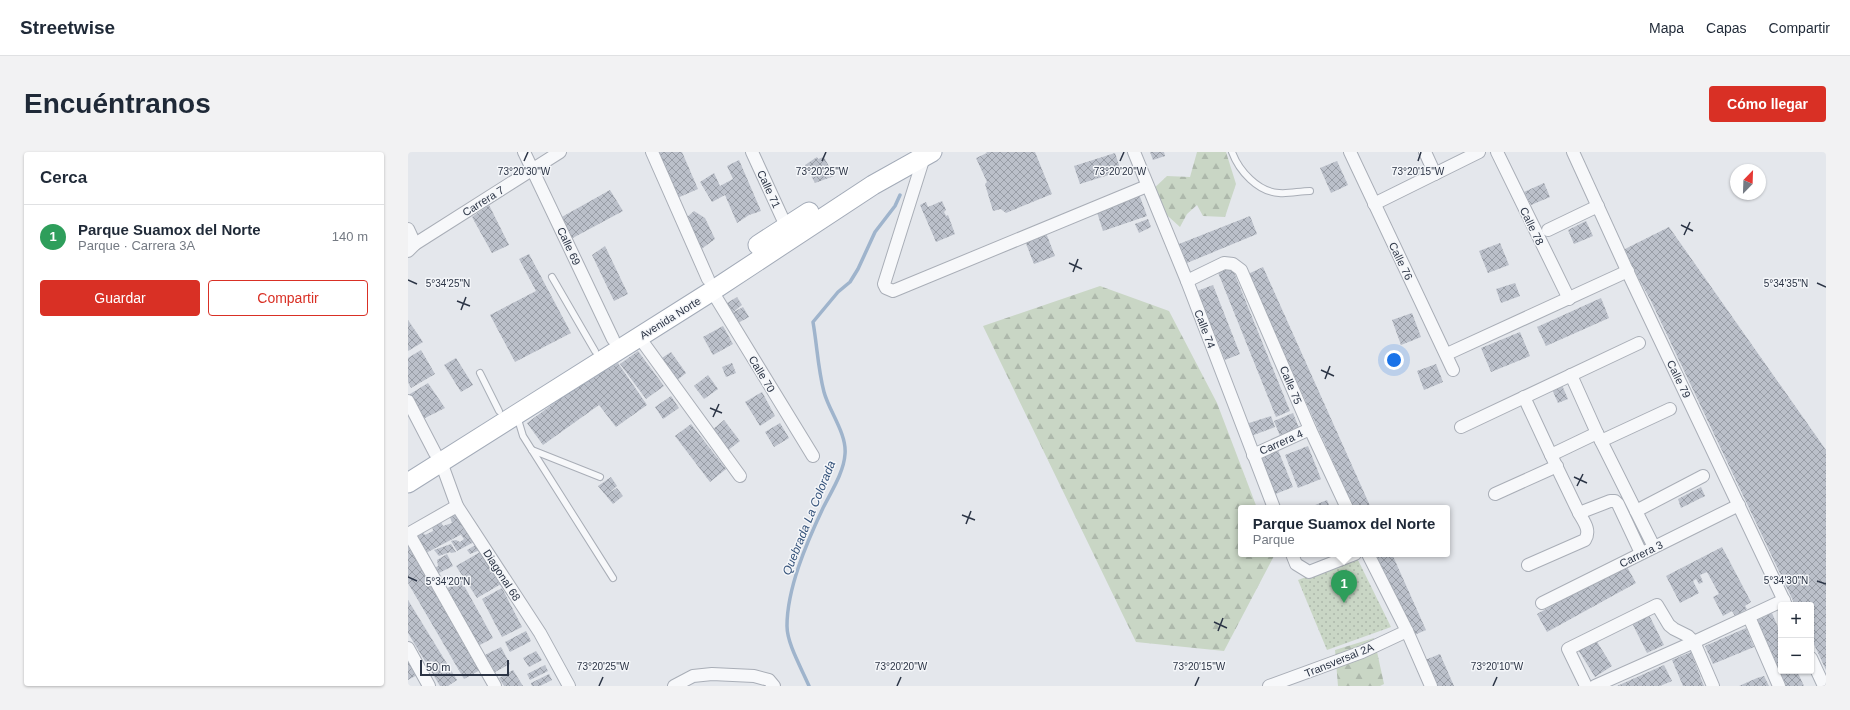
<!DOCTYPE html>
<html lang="es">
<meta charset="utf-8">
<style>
:root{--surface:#fff;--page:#f2f2f3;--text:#1f2937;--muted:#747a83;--line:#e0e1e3;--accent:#d93025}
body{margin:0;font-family:Helvetica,sans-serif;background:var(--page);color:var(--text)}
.controls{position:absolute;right:12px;bottom:12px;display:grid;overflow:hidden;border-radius:4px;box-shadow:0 1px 3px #0004}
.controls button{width:36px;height:36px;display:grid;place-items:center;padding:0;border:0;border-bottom:1px solid var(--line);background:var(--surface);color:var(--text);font:20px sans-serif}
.compass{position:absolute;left:1322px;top:12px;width:36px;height:36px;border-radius:50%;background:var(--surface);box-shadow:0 1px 3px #0004;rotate:23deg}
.scale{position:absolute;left:12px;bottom:10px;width:89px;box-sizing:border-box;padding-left:4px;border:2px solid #2b3445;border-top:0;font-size:11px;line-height:14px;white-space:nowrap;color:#2b3445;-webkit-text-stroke:3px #f4f6f9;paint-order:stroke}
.you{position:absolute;left:986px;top:208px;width:14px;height:14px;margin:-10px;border:3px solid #fff;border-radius:50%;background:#1a73e8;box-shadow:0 0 0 6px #1a73e833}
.badge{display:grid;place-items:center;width:26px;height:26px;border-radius:50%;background:var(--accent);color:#fff;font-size:13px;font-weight:700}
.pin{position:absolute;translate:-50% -33px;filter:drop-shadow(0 1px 2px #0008)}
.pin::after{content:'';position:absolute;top:21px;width:14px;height:12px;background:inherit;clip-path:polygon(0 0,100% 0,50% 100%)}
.popup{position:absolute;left:830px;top:353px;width:212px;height:52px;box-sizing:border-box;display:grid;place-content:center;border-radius:4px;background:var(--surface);filter:drop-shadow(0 1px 3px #0005);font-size:13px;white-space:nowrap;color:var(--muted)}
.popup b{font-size:15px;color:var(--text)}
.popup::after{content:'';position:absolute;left:50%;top:100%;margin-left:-8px;border:8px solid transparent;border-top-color:var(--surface)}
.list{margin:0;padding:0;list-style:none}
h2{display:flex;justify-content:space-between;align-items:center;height:52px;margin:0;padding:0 16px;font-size:17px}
h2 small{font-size:13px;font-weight:400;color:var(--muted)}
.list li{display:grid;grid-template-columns:26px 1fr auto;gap:12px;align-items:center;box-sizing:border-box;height:64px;padding:0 16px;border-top:1px solid var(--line)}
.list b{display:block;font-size:15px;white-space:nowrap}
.list p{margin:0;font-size:13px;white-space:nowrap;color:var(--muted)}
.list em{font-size:13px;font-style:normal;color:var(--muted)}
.actions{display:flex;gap:8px;padding:12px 16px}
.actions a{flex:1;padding:9px 0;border:1px solid var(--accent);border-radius:4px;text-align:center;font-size:14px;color:var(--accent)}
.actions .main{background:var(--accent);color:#fff}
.map{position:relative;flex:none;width:1418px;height:534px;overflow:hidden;border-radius:4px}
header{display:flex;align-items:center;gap:24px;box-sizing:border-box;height:56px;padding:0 20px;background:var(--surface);border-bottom:1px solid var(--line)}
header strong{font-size:19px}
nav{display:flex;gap:22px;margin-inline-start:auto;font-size:14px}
.intro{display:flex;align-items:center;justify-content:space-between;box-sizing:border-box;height:96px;padding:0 24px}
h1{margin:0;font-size:28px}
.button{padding:10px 18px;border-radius:4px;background:var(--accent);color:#fff;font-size:14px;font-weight:700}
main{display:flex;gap:24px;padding:0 24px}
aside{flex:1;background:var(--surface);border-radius:4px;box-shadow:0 1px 3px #0004}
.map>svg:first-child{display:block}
</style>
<header>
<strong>Streetwise</strong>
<nav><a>Mapa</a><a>Capas</a><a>Compartir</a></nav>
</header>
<div class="intro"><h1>Encuéntranos</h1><a class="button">Cómo llegar</a></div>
<main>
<aside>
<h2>Cerca<small></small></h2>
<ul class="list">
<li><span class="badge" style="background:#2e9e5b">1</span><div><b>Parque Suamox del Norte</b><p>Parque · Carrera 3A</p></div><em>140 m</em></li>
</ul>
<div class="actions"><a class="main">Guardar</a><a>Compartir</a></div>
</aside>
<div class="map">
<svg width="1418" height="534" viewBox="0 0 1418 534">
<defs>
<pattern id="grass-dots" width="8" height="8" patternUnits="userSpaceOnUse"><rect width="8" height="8" fill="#c9d6c5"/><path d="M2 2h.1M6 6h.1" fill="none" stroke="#adb8ab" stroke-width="1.8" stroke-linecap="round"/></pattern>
<pattern id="forest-firs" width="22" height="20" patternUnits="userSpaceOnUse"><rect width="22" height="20" fill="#c9d6c5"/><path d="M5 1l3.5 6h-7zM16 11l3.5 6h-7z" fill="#adb8ab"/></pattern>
<pattern id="building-cross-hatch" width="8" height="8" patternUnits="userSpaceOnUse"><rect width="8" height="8" fill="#bbc0ca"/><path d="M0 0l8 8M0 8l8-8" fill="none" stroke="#989da6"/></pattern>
</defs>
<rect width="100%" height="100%" fill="#e4e7ec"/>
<!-- grass -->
<polygon fill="url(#grass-dots)" points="949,406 983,475 919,498 890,428"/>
<!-- forest -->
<g fill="url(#forest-firs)">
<polygon points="789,0 818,0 828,32 817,65 795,64 789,53 779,62 772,75 751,56 742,40 759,24 782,25"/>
<polygon points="692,134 761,159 809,251 849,356 833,356 833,402 867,402 816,499 728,490 575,174"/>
<polygon points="966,486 976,532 972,534 930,534 927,498"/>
</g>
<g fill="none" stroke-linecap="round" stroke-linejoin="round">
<!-- stream -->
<path stroke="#9fb4cc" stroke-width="3.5" d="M401 534C394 517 379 492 379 474 379 436 399 390 415 356 423 340 436 320 437 302 439 282 421 259 416 240 410 217 409 193 405 170L430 140 442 130 450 117 467 80 487 54 492 43"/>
</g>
<!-- building -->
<g fill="url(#building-cross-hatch)">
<polygon points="253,0 274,0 290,37 267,47 247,3"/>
<polygon points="578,0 627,0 644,42 598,61 593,57 585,59 577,32 579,30 568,6 579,1"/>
<polygon points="742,0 756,0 757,4 745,8"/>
<polygon points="707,1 713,19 672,32 666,14"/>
<polygon points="409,5 410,7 416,5 426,24 407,31 397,13"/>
<polygon points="331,8 353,59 341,63 329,71 317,43 304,50 292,30 306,21 312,34 325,27 319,14"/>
<polygon points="929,9 940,33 923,41 912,16"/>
<polygon points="1136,31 1142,45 1123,53 1116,40"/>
<polygon points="202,38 215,59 161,88 152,66"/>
<polygon points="731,42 739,64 695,79 688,57"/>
<polygon points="534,49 538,58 536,60 538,64 540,63 547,82 528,90 512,53 518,50 520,55"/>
<polygon points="81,53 101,93 84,101 64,65"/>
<polygon points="286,59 297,66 307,87 292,98 277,67"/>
<polygon points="842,64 849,82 779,111 771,92"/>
<polygon points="740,67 743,75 731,81 727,72"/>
<polygon points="1178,69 1185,84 1166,92 1160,78"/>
<polygon points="1261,75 1418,298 1418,518 1403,486 1403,453 1387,453 1243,149 1215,98"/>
<polygon points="638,81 647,104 626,112 617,89"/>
<polygon points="1092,91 1101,113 1080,121 1071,99"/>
<polygon points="197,94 220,142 206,149 184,103"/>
<polygon points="121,102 163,181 107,210 82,163 128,139 111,107"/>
<polygon points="823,113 882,259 868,265 809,118"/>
<polygon points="855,115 963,356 946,356 840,122"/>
<polygon points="1107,131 1112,144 1093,151 1088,137"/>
<polygon points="805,133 832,202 817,208 789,139"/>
<polygon points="329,145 334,153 324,161 335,155 341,165 330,171 324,161 319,151"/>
<polygon points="1193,146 1201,166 1138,194 1129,175"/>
<polygon points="1004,161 1013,185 993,193 984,168"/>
<polygon points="0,168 15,190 0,199"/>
<polygon points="315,174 325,192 305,203 295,185"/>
<polygon points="1112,180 1122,204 1083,220 1073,196"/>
<polygon points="13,198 27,222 3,236 0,230 0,206"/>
<polygon points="230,199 256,234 238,247 212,212"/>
<polygon points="263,200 278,221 267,230 251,208"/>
<polygon points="48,206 65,233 53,240 36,213"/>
<polygon points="210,211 239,253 208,275 191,253 135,293 119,271 175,230"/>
<polygon points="324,211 328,221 318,225 314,215"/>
<polygon points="1028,212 1035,230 1016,238 1009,219"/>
<polygon points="300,223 310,237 296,247 286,234"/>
<polygon points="20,231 37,256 13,268 2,242"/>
<polygon points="1153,231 1160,247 1150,251 1143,235"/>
<polygon points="354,240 367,264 352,274 337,250"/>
<polygon points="263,244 271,256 255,267 247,255"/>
<polygon points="885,261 891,276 872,284 866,269"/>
<polygon points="863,264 867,275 843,284 838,272"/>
<polygon points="316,268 332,289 319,299 303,279"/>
<polygon points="372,271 381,286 366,295 357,280"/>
<polygon points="283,272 318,317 302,330 267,284"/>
<polygon points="900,294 913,327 890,336 877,303"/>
<polygon points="870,298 885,335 865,343 850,306"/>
<polygon points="203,325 209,334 201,341 209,336 215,344 205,352 190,334"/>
<polygon points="1293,335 1297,344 1273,356 1270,347"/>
<polygon points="919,348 922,356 900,356"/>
<polygon points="47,360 58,380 66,390 49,399 43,389 48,388 52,390 56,387 53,383 56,381 18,401 8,382 14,379 17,383 25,379 24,373 32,368 35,374 44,371 41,362"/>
<polygon points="0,391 74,517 56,527 0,431"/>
<polygon points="43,392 48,400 43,401 42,400 31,404 26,398"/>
<polygon points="69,392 72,398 62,402 59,398"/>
<polygon points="1314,395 1343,450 1337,454 1339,457 1327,464 1324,459 1315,464 1305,445 1311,442 1299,420 1292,423 1295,430 1291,432 1288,427 1285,429 1291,441 1272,451 1258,424"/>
<polygon points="74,399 93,432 69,446 48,414"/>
<polygon points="39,402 45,414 29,422 25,417 30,414 29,408"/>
<polygon points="967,402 984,402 1018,478 1004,484"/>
<polygon points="1218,413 1228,431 1139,480 1129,462"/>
<polygon points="53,428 85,486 70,494 38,437"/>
<polygon points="94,436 114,475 94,485 74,447"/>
<polygon points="0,448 49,528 40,534 32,534 0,481"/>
<polygon points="1239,459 1256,493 1239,501 1222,467"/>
<polygon points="1364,461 1373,482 1373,519 1389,519 1396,534 1378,534 1377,531 1349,468"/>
<polygon points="1338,476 1346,495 1305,512 1297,494"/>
<polygon points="118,479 123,489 102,500 97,490"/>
<polygon points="1186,485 1204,514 1187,525 1169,496"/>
<polygon points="93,495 102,512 87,520 77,503"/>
<polygon points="128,499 134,508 121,515 115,506"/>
<polygon points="1283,500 1294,529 1296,534 1275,534 1264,508"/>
<polygon points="1032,502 1046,534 1029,534 1017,508"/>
<polygon points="0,504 11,522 0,528"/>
<polygon points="137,513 140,519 122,528 119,522"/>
<polygon points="1256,513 1264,529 1252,534 1209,534"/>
<polygon points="105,518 115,534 96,534 91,526"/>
<polygon points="141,522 144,528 132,534 124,534 123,531"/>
<polygon points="1356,524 1361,534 1331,534 1349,526"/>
</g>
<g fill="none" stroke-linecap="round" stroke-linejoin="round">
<defs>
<g id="lane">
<path d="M824 0C831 19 850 40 871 41 881 42 892 39 902 39"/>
<polyline points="144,125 187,199"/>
<polyline points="72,221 91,259"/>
<polyline points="109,264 115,284 205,426"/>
<polyline points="124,298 192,325"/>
</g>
<g id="street">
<polyline points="116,0 205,187"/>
<polyline points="244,0 300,127"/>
<polyline points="344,0 378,74"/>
<polyline points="726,0 779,129 866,356"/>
<polyline points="942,0 1045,218"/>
<polyline points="1017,0 1027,22"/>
<polyline points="1089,0 1161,147"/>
<polyline points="1165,0 1223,127 1378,453"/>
<polyline points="516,5 476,132 478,136 485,139 739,34"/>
<polyline points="966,52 1071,0"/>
<polyline points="0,77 7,92"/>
<polyline points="1140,78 1190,54"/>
<polyline points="0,99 7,92 152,0"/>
<polyline points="779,129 816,111 825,112 833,118 902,277 939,356"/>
<polyline points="304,139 405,304"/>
<polyline points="231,185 332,324"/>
<polyline points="1039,202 1220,119"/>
<polyline points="1163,223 1189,281"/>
<polyline points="1116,245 1143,303"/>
<polyline points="0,249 27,301"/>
<polyline points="1053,275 1231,191"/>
<polyline points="1193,289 1262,257"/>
<polyline points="845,303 902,277"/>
<polyline points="33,310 49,354 132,481 161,534"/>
<polyline points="1087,342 1149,314"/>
<polyline points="1228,359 1295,324"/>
<polyline points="0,382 49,354"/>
<polyline points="1,382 87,534"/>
<polyline points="1233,401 1210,352 1207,349 1202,349 1171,361 1143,303 1189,281 1246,395"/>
<polyline points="884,402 888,412 901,420 947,402"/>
<polyline points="960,402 999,479 1023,534"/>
<path d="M1120 413 1177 388C1183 378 1176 370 1171 361"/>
<polyline points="1134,451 1331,353"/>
<polyline points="1341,465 1371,534"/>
<polyline points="0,496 21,534"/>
<polyline points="1403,506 1416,534"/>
<polyline points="266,534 285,524 304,522 346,524 361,528 366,534"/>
<polyline points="861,534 954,500 999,479"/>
<polyline points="1178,534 1160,497 1249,453 1261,473 1266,477 1280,484 1286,490 1305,534"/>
<polyline points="1187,534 1286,490 1376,448"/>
</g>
<g id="primary">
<polyline points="350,93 401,60"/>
<polyline points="0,331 304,139 465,33 524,0"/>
</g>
</defs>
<!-- lane casing -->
<use href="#lane" stroke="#a9aeb7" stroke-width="8"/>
<!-- street casing -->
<use href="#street" stroke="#a9aeb7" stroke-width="14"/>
<!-- primary casing -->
<use href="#primary" stroke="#a3abb8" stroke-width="21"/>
<!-- lane -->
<use href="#lane" stroke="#f7f8fa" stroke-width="6"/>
<!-- street -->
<use href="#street" stroke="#f7f8fa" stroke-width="12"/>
<!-- primary -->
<use href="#primary" stroke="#fff" stroke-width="19"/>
</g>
<!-- ticks -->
<path fill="none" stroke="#2b3445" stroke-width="1.5" d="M116 9 120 0M414 9 418 0M712 9 716 0M1010 9 1013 0M1273 73 1285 79M1276 83 1282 70M661 111 674 117M665 120 670 107M0 128 9 132M1409 131 1418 135M49 149 62 154M53 158 58 145M913 218 926 224M917 227 922 214M302 256 314 261M305 265 311 252M1166 325 1179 331M1169 334 1175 322M554 363 567 368M558 372 563 359M0 425 9 429M1409 429 1418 432M806 470 819 476M810 479 815 466M191 534 195 525M489 534 493 525M787 534 791 525M1085 534 1089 525"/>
<g text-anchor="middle" stroke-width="3" stroke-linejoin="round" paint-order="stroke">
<!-- street labels -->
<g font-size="11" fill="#2b3445" stroke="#f4f6f9">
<text transform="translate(361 37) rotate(65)" y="4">Calle 71</text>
<text transform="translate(75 49) rotate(-32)" y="4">Carrera 7</text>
<text transform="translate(1124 74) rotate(64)" y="4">Calle 78</text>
<text transform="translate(161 94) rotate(65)" y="4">Calle 69</text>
<text transform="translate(993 109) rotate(64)" y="4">Calle 76</text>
<text transform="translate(262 166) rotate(-32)" y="4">Avenida Norte</text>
<text transform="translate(797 177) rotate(69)" y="4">Calle 74</text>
<text transform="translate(354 222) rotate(59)" y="4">Calle 70</text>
<text transform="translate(1271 227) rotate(64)" y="4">Calle 79</text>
<text transform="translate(883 233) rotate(67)" y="4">Calle 75</text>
<text transform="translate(873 290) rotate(-24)" y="4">Carrera 4</text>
<text transform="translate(1233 402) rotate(-26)" y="4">Carrera 3</text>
<text transform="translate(94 423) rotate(57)" y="4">Diagonal 68</text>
<text transform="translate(931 508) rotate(-22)" y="4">Transversal 2A</text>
</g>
<!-- water labels -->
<g font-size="12" font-style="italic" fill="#34527a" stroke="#f4f6f9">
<text transform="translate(401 366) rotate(-68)" y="4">Quebrada La Colorada</text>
</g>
</g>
<g font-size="10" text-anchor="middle" fill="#2b3445" stroke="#f4f6f9" stroke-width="3" stroke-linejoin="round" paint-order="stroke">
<text x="116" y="23">73°20'30"W</text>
<text x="414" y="23">73°20'25"W</text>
<text x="712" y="23">73°20'20"W</text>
<text x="1010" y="23">73°20'15"W</text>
<text x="1378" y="135">5°34'35"N</text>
<text x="40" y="135">5°34'25"N</text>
<text x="1378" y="432">5°34'30"N</text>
<text x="40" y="433">5°34'20"N</text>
<text x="195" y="518">73°20'25"W</text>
<text x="493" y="518">73°20'20"W</text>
<text x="791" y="518">73°20'15"W</text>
<text x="1089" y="518">73°20'10"W</text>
</g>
</svg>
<div class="controls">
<button>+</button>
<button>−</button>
</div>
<svg class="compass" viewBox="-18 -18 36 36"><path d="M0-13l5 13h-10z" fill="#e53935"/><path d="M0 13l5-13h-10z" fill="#747a83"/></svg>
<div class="scale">50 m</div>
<div class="you"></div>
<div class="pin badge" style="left:936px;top:451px;background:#2e9e5b">1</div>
<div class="popup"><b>Parque Suamox del Norte</b>Parque</div>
</div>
</main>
